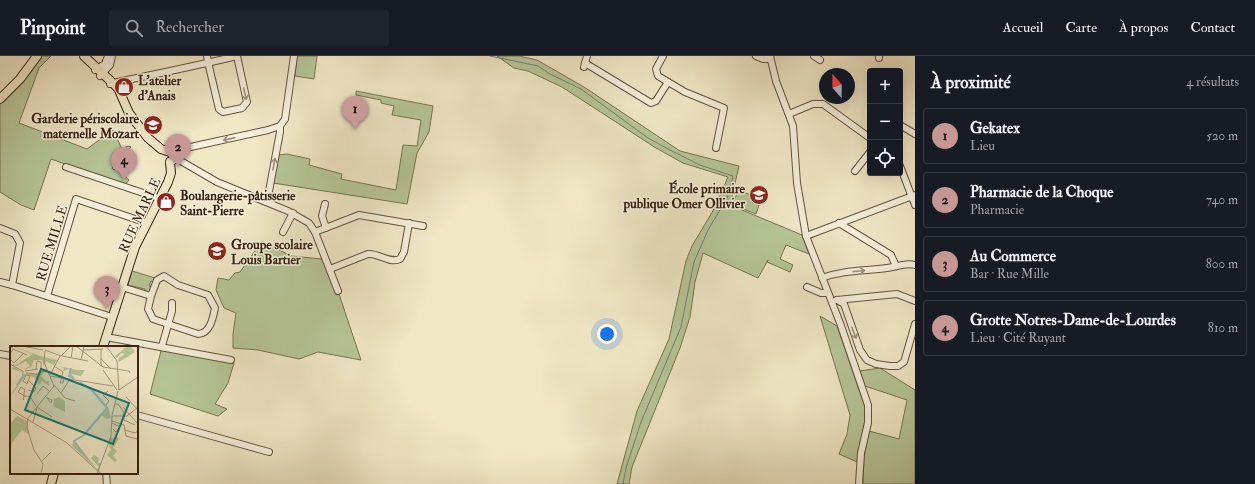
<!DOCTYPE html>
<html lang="fr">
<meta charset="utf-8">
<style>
:root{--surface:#171b24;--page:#20242c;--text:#f1f3f6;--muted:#9ea1a6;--line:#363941;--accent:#c59692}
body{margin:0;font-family:"IM FELL Double Pica",serif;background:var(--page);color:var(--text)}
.controls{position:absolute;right:12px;top:12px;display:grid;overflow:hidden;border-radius:4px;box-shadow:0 4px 16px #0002}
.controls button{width:36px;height:36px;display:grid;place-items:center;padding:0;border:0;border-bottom:1px solid var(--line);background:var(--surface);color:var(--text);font:20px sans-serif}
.compass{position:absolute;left:819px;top:12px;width:36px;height:36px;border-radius:50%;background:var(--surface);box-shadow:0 4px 16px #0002;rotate:339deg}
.you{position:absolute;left:607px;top:278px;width:14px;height:14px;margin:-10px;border:3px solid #fff;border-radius:50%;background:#1a73e8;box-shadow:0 0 0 6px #1a73e833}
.badge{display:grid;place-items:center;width:26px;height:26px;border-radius:50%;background:var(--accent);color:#111;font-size:13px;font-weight:700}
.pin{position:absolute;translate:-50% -33px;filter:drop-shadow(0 1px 2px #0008)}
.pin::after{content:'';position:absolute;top:21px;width:14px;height:12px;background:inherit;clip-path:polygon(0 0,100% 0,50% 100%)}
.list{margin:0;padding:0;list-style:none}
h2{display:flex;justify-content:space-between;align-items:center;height:52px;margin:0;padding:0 16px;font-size:17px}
h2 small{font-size:13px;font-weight:400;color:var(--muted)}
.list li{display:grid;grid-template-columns:26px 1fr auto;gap:12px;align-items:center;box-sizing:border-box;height:56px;margin:0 8px 8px;padding:0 8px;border:1px solid var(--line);border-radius:4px}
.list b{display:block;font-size:15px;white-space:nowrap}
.list p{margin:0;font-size:13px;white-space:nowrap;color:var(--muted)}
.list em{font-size:13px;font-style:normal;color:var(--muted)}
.icon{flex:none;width:22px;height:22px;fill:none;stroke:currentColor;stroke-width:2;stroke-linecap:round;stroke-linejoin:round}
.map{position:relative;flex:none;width:915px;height:428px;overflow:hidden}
header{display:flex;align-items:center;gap:24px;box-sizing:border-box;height:56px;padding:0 20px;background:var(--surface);border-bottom:1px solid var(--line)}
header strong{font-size:19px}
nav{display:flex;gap:22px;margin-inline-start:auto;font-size:14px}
.search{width:280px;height:36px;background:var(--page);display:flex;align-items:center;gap:10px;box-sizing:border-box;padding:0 14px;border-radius:4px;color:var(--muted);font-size:15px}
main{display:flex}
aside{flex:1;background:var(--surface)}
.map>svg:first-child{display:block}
</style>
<header>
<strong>Pinpoint</strong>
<div class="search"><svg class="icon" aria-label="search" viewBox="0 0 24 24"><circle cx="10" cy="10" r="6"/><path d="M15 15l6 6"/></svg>Rechercher</div>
<nav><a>Accueil</a><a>Carte</a><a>À propos</a><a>Contact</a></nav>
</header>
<main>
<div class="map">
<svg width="915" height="428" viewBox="0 0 915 428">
<rect width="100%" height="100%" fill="#f0e7c7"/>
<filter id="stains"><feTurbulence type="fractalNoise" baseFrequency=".005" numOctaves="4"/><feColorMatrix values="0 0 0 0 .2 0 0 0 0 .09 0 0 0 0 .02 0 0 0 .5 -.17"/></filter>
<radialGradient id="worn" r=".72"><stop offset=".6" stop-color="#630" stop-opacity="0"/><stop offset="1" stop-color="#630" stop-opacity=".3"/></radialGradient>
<!-- green -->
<g fill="#b6c698" stroke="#777454">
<polygon points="32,0 51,0 39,12 19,67 87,93 113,74 122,93 128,90 131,91 112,112 114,114 116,112 129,124 125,129 51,103 34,154 21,149 0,136 0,39 14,26"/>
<polygon points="297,0 317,0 314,23 295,20"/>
<polygon points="497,0 519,0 537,4 584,31 680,95 739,110 730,149 802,179 809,198 786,189 780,203 793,209 790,216 767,206 768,204 758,222 703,197 695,226 690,261 680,292 632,411 629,428 617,428 637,355 669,283 686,205 692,190 714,153 728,121 683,107 656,92 562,31 528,15 514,12"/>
<polygon points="356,35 433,50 429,76 417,97 407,148 273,127 278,99 287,98 310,103 309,109 342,118 341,123 396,134 403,89 417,90 421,64 392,59 394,50 381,47 381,44 356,39"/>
<polygon points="738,134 761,143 756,158 733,149"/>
<polygon points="262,185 291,200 322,203 339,238 361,304 318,296 299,303 258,294 233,292 233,278 236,257 224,252 216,234 218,222 229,224 235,217 240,216"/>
<polygon points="132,215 155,222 154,226 151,225 149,230 153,231 149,236 144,236 145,233 128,229"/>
<path d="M820 260 837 270 865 351C867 370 858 387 857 406L839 398 847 378 850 359Z"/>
<polygon points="162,291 234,307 228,327 215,348 227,353 218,360 150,338"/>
<polygon points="880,312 915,334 915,428 863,428 864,402 869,375 899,383 907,344 865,330 860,315"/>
</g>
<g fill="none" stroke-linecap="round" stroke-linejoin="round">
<!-- stream -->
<polyline stroke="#777e7a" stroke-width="1" points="490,0 538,10 550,18 581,33 648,82 668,93 700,109 733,120 727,142 708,174 694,206 681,271 641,366 626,412 623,428"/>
<defs>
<g id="minor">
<polyline points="663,0 656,13 658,20 685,36 724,52 716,92"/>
<polyline points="756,0 763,3 770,3"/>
<polyline points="770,0 776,25 793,70 797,127 806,180 840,267 868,349 868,367 861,397 859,428"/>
<polyline points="814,0 820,4"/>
<polyline points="879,2 879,0"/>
<polyline points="585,7 651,47 656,45 668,26"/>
<polyline points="584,11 587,0"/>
<polyline points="95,14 105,8 108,0"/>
<polyline points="100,20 110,9 112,0"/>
<path d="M110 28 122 25C161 17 199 9 237 0L247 46 242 52 223 56 219 53 208 6 207 0"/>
<polyline points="789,58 813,48 823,48 870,82"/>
<polyline points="900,69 915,78"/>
<polyline points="173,97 177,94 268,74 280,70 285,63 294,0"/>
<polyline points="174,101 217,126 288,155 309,167 315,176 338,235"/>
<polyline points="900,110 915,149"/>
<polyline points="66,111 161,143"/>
<polyline points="855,115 870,96"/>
<polyline points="267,146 280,76 280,70"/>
<polyline points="325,148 322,160 326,172"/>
<polyline points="839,167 891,199 896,210"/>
<polyline points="0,172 15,178 20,187 12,229 0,226"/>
<polyline points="283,176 293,157"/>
<polyline points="315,176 359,159 423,170"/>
<polyline points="806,180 915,139"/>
<path d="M330 213 368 198C379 197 390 208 400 203L404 196 409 167"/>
<path d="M822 222C843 214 865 215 887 212 898 211 905 206 915 209"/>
<polyline points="12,229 112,261"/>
<path d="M122 231 151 240 148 253 153 263 198 278C210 278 213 262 215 252L208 239 178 229 164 220 157 224 151 240"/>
<polyline points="807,231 821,237 828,237"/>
<polyline points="47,240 76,143 147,167"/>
<polyline points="837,244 844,248 860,294 867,304 876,308 890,310 898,310 904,306 915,268"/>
<polyline points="837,244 897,238 915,245"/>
<polyline points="106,281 231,304"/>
<polyline points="162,290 172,255 172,247"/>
<polyline points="0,298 11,300"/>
<polyline points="137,359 269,396"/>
<polyline points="106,417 107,428"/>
</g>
<g id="major">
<polyline points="84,0 118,32 129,57 148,82 161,93 173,97 174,103 170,106"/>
<polyline points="0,43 20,23 37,0"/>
<polyline points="103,291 135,191 168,126 171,117 170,106"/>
<polyline points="51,428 54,417"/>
</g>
</defs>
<!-- minor casing -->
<use href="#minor" stroke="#66523d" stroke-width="8"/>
<!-- major casing -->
<use href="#major" stroke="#38210f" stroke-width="10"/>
<!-- minor -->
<use href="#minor" stroke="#f5efdb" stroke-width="6"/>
<!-- major -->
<use href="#major" stroke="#f0e7c7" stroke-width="8"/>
</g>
<!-- one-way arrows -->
<defs><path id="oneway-shaft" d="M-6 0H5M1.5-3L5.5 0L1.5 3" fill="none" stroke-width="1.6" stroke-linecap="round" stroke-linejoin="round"/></defs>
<g stroke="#a0927f">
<use href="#oneway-shaft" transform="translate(245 38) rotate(78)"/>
<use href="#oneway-shaft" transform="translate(229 83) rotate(167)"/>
<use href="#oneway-shaft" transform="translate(274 108) rotate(-79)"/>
<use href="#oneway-shaft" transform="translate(859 215) rotate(-6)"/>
<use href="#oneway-shaft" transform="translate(854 277) rotate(70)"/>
</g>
<!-- icons -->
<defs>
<symbol id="shop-disc" viewBox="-11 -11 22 22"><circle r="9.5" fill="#8f2418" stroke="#f5efdb"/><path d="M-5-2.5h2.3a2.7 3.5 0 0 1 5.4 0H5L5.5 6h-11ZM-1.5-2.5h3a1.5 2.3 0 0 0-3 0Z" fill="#fff"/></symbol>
<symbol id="school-disc" viewBox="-11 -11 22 22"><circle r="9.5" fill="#8f2418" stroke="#f5efdb"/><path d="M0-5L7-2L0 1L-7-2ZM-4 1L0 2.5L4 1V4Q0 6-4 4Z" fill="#fff"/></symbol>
</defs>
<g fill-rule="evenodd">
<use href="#shop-disc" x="113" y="20" width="22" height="22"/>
<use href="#school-disc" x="142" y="58" width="22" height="22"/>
<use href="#school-disc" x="748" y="128" width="22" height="22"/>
<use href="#shop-disc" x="155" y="135" width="22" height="22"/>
<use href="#school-disc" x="206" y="184" width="22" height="22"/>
</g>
<g text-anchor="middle" stroke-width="3" stroke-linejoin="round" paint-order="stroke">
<!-- poi labels -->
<g font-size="13" font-weight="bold" fill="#38210f" stroke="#f5efdb" text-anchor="start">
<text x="138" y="29">L'atelier<tspan x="138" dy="15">d'Anais</tspan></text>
<text x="139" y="67" text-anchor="end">Garderie périscolaire<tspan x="139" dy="15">maternelle Mozart</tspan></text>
<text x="745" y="137" text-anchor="end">École primaire<tspan x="745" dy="15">publique Omer Ollivier</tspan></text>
<text x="180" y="144">Boulangerie-pâtisserie<tspan x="180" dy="15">Saint-Pierre</tspan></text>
<text x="231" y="193">Groupe scolaire<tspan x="231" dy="15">Louis Bartier</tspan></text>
</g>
<!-- street labels -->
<g font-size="13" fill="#38210f" stroke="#f5efdb">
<text transform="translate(139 159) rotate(-65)" y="5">RUE MARLE</text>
<text transform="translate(51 187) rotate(-73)" y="5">RUE MILLE</text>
</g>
</g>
<!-- overview -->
<g transform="translate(10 290)">
<rect width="128" height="128" fill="#f0e7c7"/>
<path d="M0 0H3L30 10 47 14 44 19 36 15 32 25 34 20 32 14H24L21 21 13 24 20 20 16 15 7 20 0 18 6 19 23 8 4 1 1 3ZM118 0 123 2 117 7 123 3 125 6 109 16 108 13 115 8 111 7 107 12 105 10 113 4 116 8 113 3ZM48 20 67 24H75L71 30 61 28 66 33 60 30 59 23 53 25 54 22ZM4 21 15 28H27L37 22 31 30 36 35H39V40L32 35 29 39 24 31 16 29 0 51 12 30V26L2 23ZM78 41 98 61 101 72 96 73 91 68 75 89 65 95 87 123 89 121 81 112 84 109 89 112 88 116 91 118 89 124 92 128 62 100 64 94 74 88 96 62ZM49 51 55 55V66L43 60 44 53ZM7 70 17 75 19 88 12 84 1 98 0 78ZM102 85 109 93 103 102 107 105 103 110 107 114 105 116 97 109 101 104 98 97 101 91 103 93 105 90Z" fill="#b6c698"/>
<path fill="none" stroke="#a1bcc1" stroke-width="2" d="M61 22 59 30 64 33M70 36 82 44 97 62 74 89 64 95 75 110M7 39 14 29M128 95V113"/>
<path fill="none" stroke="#a6987d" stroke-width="1" d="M12 0 33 4M66 0 93 21 119 25 120 27M96 0 107 15 109 44M91 3V20M35 4 51 10 61 0M73 4 93 3M35 5 34 16 44 40M0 8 3 3 17 9M52 10 78 15M61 12 63 0M0 13 4 17 13 8M91 13 101 23M71 14 74 0M0 18 14 26M44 20 53 26 50 37H53L54 32M26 23 27 15 31 16V23M93 24 107 44M15 25 28 23M16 27 27 28 37 24M40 29 50 10M40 30 103 40M13 35 17 38 20 30 16 29 13 36M44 39 55 52 65 55M18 44 24 46 26 42 19 35M109 44 128 31M51 47 60 33M27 48 33 40 39 45M36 51 41 57 42 54 37 52M116 51 128 64M14 54 13 53 14 51V47L15 44 11 41 8 46 13 49 14 50H17L21 52 26 60M105 58H108L113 65 114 74 125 79M96 59 99 55 93 49 98 45M27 61 42 71M113 61 127 77M0 63 57 97 91 128M102 70H117L127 62M102 75 114 79 116 90 127 93M23 76 27 62M102 77 110 81 106 86 103 83M115 84 125 87 128 85M32 115 41 106M31 128 33 118 24 104 17 82 18 72 44 40M87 128 101 90 102 70 108 45"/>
<path fill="#0f766e" fill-opacity="0.15" stroke="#0f766e" stroke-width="2" d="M31 23 119 57 103 98 15 64Z"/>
<rect width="128" height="128" fill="none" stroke="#38210f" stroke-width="2"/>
</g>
<rect width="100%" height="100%" filter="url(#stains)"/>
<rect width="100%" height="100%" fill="url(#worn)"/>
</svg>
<div class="controls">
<button>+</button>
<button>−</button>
<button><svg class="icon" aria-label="locate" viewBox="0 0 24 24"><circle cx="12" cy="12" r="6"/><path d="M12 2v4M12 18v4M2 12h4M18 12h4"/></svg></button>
</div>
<svg class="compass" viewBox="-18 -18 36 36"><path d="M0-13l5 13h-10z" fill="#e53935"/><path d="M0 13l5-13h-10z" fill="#9ea1a6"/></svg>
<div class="you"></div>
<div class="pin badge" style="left:355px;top:73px">1</div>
<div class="pin badge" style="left:178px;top:111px">2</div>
<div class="pin badge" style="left:107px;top:253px">3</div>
<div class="pin badge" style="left:124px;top:124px">4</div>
</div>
<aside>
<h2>À proximité<small>4 résultats</small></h2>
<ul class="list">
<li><span class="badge">1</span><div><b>Gekatex</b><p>Lieu</p></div><em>520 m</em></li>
<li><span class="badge">2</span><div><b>Pharmacie de la Choque</b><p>Pharmacie</p></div><em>740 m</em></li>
<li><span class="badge">3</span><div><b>Au Commerce</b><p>Bar · Rue Mille</p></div><em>800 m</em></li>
<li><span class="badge">4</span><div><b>Grotte Notres-Dame-de-Lourdes</b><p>Lieu · Cité Ruyant</p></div><em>810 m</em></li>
</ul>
</aside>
</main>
